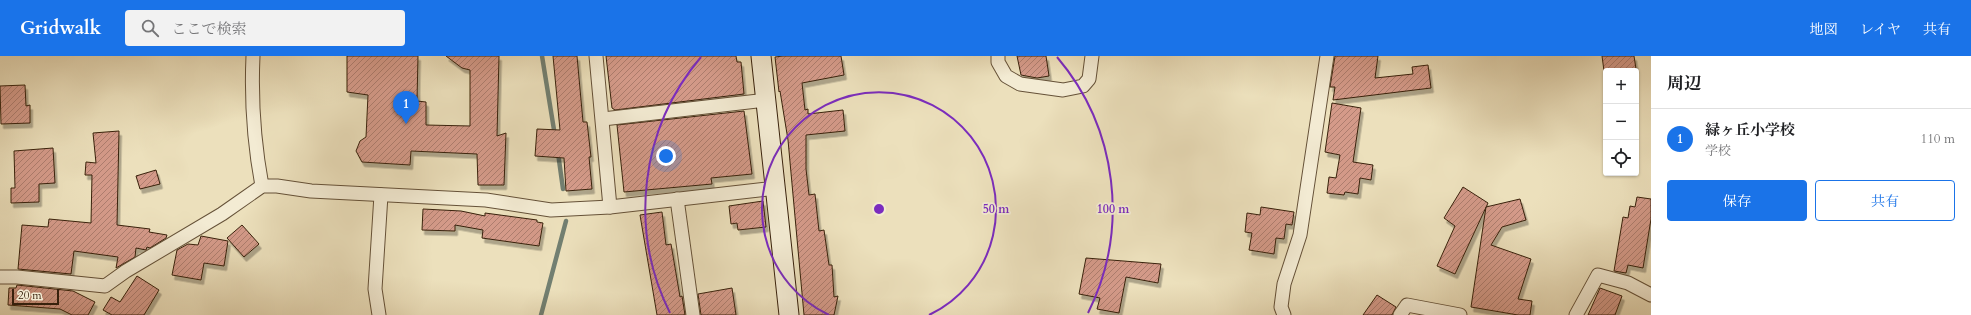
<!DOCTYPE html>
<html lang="ja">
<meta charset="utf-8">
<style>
:root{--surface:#fff;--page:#f2f2f2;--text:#202124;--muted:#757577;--line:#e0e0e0;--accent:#1a73e8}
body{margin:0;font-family:Cardo,"Noto Serif JP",serif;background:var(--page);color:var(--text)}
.controls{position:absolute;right:12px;top:12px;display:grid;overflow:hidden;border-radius:4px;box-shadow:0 1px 3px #0004}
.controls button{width:36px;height:36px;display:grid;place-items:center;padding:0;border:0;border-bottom:1px solid var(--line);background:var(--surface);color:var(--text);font:20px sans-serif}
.scale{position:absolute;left:12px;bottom:10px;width:47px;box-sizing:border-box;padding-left:4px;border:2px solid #38210c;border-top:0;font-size:11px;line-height:14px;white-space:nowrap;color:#38210c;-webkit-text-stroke:3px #f3ebd3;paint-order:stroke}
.you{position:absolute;left:666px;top:100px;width:14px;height:14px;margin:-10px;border:3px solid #fff;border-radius:50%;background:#1a73e8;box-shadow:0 0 0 6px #1a73e833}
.badge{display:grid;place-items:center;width:26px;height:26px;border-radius:50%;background:var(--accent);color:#fff;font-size:13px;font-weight:700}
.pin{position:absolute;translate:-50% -33px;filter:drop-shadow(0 1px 2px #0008)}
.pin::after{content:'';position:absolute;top:21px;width:14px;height:12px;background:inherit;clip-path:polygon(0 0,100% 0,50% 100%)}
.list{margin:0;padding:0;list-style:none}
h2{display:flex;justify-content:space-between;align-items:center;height:52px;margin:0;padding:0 16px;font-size:17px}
h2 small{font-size:13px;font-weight:400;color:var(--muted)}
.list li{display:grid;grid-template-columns:26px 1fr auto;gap:12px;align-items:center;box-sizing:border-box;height:60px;padding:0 16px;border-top:1px solid var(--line)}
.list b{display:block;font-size:15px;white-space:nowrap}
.list p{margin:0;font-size:13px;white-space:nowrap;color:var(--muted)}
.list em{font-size:13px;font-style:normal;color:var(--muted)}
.actions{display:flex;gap:8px;padding:12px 16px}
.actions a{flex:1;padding:9px 0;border:1px solid var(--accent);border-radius:4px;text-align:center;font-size:14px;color:var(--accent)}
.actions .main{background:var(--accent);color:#fff}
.icon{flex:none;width:22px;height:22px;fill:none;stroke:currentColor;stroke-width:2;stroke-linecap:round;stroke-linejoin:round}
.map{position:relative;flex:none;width:1651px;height:259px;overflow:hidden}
header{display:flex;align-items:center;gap:24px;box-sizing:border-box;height:56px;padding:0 20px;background:var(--accent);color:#fff}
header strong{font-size:19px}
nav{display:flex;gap:22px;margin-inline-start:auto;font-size:14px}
.search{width:280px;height:36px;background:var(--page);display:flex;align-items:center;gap:10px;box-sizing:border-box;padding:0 14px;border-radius:4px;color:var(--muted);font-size:15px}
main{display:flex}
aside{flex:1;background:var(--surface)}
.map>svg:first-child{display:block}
</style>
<header>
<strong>Gridwalk</strong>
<div class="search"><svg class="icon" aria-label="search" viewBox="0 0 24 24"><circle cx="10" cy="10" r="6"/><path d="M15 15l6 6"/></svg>ここで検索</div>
<nav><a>地図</a><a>レイヤ</a><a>共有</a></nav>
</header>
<main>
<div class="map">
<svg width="1651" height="259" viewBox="0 0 1651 259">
<defs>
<pattern id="building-hatch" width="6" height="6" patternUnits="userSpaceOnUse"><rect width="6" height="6" fill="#d49a89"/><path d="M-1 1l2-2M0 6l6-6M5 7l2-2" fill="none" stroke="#ad7d6e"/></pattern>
<filter id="shadow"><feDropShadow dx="2.5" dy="4.5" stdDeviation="0" flood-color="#0004"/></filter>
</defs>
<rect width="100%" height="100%" fill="#ece0bc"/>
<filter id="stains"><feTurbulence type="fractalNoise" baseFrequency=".005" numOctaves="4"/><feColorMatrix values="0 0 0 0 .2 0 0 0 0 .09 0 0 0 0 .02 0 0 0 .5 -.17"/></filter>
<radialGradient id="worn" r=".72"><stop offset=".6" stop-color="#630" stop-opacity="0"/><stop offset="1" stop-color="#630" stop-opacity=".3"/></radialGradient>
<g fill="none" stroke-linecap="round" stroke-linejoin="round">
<!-- stream -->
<g stroke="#727f71" stroke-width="4.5">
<polyline points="542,0 555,80"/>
<polyline points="558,97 563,133"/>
<polyline points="541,259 566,165"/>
</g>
</g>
<!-- building -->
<g fill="url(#building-hatch)" stroke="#38210c" filter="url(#shadow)">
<polygon points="347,0 418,0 417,45 426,46 426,69 470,70 470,14 462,12 446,0 499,0 497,80 506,77 504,129 478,129 477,98 411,95 410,109 362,106 356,95 360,85 366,81 368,39 347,36"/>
<polygon points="553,0 577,0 583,66 587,66 591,101 589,101 592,133 566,135 564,102 535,100 537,73 560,74"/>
<polygon points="606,0 736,0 737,6 741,6 744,38 615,54 612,52"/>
<polygon points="783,0 841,0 844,19 802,27 805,54 808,53 808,58 843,54 845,75 806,79 806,113 809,139 815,138 819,175 824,174 829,209 832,209 834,241 838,240 834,259 804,259 788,84 780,35 779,36 775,1"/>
<polygon points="1017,0 1046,0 1049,20 1037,22 1021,19"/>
<polygon points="1335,0 1378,0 1375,22 1413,18 1412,11 1428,9 1431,32 1333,44 1335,31 1330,31"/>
<polygon points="1602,0 1634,0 1636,13 1604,15"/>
<polygon points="25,29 26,50 30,49 30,67 1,68 0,30"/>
<polygon points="1332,47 1361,52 1353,106 1373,109 1371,124 1360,122 1358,138 1345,136 1344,139 1327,137 1329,121 1336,122 1340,99 1325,96"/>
<polygon points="744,55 752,118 711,122 712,128 624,136 617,69"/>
<polygon points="119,75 117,169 150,173 149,176 167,179 166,182 150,192 147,191 146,194 136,192 135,201 116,212 118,201 74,195 71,218 18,213 22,169 48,171 49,163 91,167 92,119 85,119 86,106 96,107 93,77"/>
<polygon points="53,92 55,127 39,128 39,146 11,147 11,132 15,132 14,95"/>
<polygon points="156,114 160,128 140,133 136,120"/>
<polygon points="1463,131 1488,147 1455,218 1437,210 1455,170 1444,162"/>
<polygon points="1637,141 1651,143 1651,163 1643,212 1628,209 1626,217 1614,215 1623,161 1628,162 1630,150 1635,151"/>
<polygon points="1520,143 1526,164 1502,171 1491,189 1531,203 1518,243 1532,245 1530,259 1518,259 1471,251 1486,151"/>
<polygon points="763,145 766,171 738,174 737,167 731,168 729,150"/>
<polygon points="1261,151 1294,156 1292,169 1286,168 1284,183 1276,182 1274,198 1249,194 1252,177 1245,176 1247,157 1260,159"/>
<polygon points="423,153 461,155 485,160 485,157 537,164 537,166 543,167 539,190 482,182 483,174 455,169 455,175 422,174"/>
<polygon points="662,156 666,189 671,188 680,241 682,240 685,259 657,259 640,159"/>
<polygon points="242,169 259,188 244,201 227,182"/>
<polygon points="201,180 228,185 224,210 204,207 201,224 172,219 177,194 188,188 198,189"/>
<polygon points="1086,202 1161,208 1158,227 1126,221 1119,257 1097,253 1100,242 1079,238"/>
<polygon points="137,220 159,234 144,259 112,259 103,254 111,241 120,246"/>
<polygon points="17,229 73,235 95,246 88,259 72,259 60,253 8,249 9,232 16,232"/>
<polygon points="732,232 736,259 701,259 698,238"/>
<polygon points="1600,232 1622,240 1615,259 1588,259"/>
<polygon points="1377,239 1396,251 1392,259 1363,259"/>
</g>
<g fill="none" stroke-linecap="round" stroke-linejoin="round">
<defs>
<g id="street">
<path d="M253 0C251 44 254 87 262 130"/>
<polyline points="596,0 610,151"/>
<polyline points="998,0 998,6 1006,20 1020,28 1063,34 1083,30 1089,23 1092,0"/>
<polyline points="603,63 766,44"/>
<polyline points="677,143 693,259"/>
<polyline points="0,221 17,221 105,230 126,215 222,158 262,130 277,130 311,135 486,144 551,154 610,151 776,132"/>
<polyline points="379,259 375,233 381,139"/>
<polyline points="1284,259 1281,251 1284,228 1300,179 1327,0"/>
<polyline points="1400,259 1407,249 1460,259"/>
<polyline points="1576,259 1598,219 1628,227 1651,239"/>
</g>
<polyline id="secondary" points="761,0 789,259"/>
</defs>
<!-- street casing -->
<use href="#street" stroke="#655138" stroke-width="15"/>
<!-- secondary casing -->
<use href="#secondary" stroke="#38210c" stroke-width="21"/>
<!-- street -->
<use href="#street" stroke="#f3ebd3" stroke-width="13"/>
<!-- secondary -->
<use href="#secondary" stroke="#f3ebd3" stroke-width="19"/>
</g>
<!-- distance rings -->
<g fill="none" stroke="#7b2cbf" stroke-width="2">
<path d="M829 259A117 117 0 1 1 929 259"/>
<path d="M670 257A234 234 0 0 1 701 1M1057 1A234 234 0 0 1 1088 257"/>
</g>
<circle cx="879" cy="153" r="6" fill="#7b2cbf" stroke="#f3ebd3" stroke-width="2"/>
<g font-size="12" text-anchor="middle" font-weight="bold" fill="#7b2cbf" stroke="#f3ebd3" stroke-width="3.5" stroke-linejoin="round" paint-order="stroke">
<text x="996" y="157">50 m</text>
<text x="1113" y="157">100 m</text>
</g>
<rect width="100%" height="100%" filter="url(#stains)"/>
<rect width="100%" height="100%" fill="url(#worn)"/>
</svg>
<div class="controls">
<button>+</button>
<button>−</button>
<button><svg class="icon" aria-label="locate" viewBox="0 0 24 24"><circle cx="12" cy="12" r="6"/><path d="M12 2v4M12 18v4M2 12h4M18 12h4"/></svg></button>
</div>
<div class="scale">20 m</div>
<div class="you"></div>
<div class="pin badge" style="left:406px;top:68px">1</div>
</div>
<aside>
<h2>周辺<small></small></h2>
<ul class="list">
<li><span class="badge">1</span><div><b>緑ヶ丘小学校</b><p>学校</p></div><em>110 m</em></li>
</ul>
<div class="actions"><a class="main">保存</a><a>共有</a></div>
</aside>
</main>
